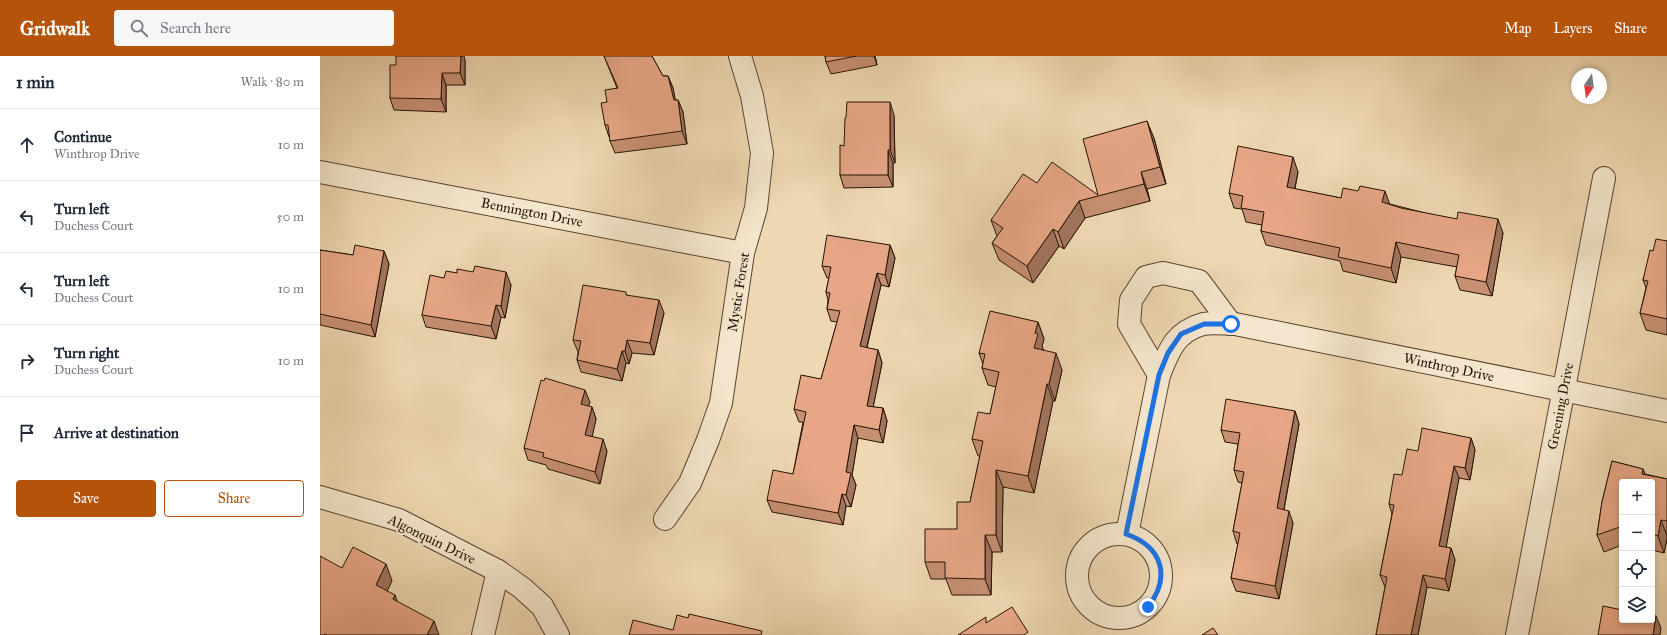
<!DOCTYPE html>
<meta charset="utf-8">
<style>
:root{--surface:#fff;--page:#f6f6f7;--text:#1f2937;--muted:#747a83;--line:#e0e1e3;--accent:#b45309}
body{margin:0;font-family:"IM FELL Great Primer",serif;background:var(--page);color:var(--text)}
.controls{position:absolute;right:12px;bottom:12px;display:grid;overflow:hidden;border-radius:4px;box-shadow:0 2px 6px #0003}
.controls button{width:36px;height:36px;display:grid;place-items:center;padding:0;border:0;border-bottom:1px solid var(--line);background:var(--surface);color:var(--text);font:20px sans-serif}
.compass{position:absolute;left:1251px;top:12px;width:36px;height:36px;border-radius:50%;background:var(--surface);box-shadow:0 2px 6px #0003;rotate:193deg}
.stop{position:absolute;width:12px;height:12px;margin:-9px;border:3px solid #1a73e8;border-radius:50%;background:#fff}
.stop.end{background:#1a73e8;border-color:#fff;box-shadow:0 1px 4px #0008}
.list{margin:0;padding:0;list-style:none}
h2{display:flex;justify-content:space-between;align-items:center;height:52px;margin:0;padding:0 16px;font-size:17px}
h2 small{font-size:13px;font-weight:400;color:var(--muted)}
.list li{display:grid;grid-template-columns:26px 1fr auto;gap:12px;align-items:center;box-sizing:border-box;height:72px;padding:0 16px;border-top:1px solid var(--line)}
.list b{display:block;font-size:15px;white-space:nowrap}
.list p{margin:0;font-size:13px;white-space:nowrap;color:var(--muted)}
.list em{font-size:13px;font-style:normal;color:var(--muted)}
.actions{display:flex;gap:8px;padding:12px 16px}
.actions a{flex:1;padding:9px 0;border:1px solid var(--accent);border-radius:4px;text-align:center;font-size:14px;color:var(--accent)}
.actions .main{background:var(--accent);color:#fff}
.icon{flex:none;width:22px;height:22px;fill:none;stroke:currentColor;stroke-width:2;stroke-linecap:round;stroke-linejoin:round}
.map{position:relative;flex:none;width:1347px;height:579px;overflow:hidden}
header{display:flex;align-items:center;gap:24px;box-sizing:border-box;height:56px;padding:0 20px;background:var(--accent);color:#fff}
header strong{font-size:19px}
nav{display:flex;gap:22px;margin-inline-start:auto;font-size:14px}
.search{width:280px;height:36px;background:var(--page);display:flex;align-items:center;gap:10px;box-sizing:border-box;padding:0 14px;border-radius:4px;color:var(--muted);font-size:15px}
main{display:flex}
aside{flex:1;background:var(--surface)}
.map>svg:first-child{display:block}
</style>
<header>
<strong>Gridwalk</strong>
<div class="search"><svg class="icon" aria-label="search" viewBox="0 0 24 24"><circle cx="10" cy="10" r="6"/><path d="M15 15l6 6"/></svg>Search here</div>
<nav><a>Map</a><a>Layers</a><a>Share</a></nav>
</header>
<main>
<aside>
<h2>1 min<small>Walk · 80 m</small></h2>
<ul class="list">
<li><svg class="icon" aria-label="ahead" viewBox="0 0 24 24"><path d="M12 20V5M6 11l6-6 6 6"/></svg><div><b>Continue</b><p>Winthrop Drive</p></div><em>10 m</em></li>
<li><svg class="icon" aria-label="left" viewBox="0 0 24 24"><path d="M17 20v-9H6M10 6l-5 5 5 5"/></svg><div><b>Turn left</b><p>Duchess Court</p></div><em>50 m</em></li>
<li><svg class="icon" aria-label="left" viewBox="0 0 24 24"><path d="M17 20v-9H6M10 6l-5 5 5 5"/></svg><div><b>Turn left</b><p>Duchess Court</p></div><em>10 m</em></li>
<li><svg class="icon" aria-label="right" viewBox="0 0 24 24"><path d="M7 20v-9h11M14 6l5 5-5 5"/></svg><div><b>Turn right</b><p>Duchess Court</p></div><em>10 m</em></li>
<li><svg class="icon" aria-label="arrive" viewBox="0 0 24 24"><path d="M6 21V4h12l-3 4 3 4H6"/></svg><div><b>Arrive at destination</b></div></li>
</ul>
<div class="actions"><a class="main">Save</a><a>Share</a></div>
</aside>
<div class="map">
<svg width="1347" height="579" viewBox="0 0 1347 579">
<rect width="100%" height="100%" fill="#eed8b2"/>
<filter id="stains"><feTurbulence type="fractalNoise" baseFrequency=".005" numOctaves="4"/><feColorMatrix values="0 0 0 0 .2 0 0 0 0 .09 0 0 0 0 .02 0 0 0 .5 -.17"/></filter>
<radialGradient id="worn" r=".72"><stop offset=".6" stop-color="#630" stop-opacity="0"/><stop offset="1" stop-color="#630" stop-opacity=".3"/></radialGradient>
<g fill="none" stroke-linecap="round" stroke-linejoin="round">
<defs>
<g id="street">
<polyline points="0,116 423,197"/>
<polyline points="839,319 809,268 811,244 826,221 843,217 879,225 911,268"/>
<polyline points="0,441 79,464 178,515 202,532 222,550 238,579"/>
<polyline points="345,463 370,427 388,384 401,347 423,197 436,152 442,97 432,40 420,0"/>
<path d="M807 478 839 319C849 294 855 276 883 268 893 266 905 268 915 268L1347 355"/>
<circle cx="799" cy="520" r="42"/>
<polyline points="163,579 178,515"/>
<polyline points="1197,579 1284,122"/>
</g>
</defs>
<!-- street casing -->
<use href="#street" stroke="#594431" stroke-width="24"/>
<!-- street -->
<use href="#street" stroke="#f4e6cd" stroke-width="22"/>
</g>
<!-- wall -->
<g fill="#c79073" stroke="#271306">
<polygon points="284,0 332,0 343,20 348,20 353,32 355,44 358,44 363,56 367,88 295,97 290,85 290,81 289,81 285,69 287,46 297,32"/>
<polygon points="505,0 555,0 557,9 511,18 506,6"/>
<polygon points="145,4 145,29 126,29 126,56 74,54 70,42 76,9"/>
<polygon points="574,59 575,107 573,107 573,131 524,132 520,119 524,90"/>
<polygon points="834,82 846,128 827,133 830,145 765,162 744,193 739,190 713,227 679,204 672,187 677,180 671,164 717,127 778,139"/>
<polygon points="978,116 975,133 1021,142 1070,148 1183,177 1172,240 1140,234 1135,220 1137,211 1081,201 1076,227 1023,215 1020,205 946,189 941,175 942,169 926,166 922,153 914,152 909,137"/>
<polygon points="1347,185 1347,279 1326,274 1320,257 1326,232 1323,224 1333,195"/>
<polygon points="570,189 575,202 569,231 561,229 547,292 558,294 562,307 553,351 563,352 567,365 563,387 538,382 532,419 536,429 531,451 526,450 523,469 452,456 447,444 473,418 483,366 479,366 474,353 501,323 517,266 511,265 507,253 508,244 506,236 509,222 507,222 502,210"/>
<polygon points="0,194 33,199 64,195 69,208 55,281 0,269"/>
<polygon points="137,217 191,229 185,262 181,261 176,283 106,271 102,259 124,222"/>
<polygon points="307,239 344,257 334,299 312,297 309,308 306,307 302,325 261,316 257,304 258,296 253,284"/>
<polygon points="718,266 724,283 722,290 724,295 742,314 735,345 733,345 714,437 683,431 682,496 672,496 671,539 632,539 626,523 611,523 605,506 637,473 650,446 660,400 658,400 652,383 670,358 676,331 668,329 662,312 663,308 659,297"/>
<polygon points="270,346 268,350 272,351 276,363 272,380 287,395 280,428 228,413 226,409 208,404 204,392"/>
<polygon points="975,355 979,368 964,454 973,467 959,543 916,535 911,522 918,488 917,488 913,475 922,427 918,426 914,414 918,388 905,386 901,374"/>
<polygon points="1151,382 1155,394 1150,424 1139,422 1126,491 1131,492 1135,504 1129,535 1107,531 1098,579 1056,579 1065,531 1060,519 1072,458 1069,448 1082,419 1098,395"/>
<polygon points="1292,405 1323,413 1325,418 1347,423 1347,483 1344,497 1332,494 1332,426 1302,426 1302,489 1284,496 1277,479 1282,446"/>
</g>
<!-- shaded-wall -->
<g fill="#a2755e" stroke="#271306">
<polygon points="141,0 144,0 145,4 145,29 140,17"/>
<polygon points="554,0 555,0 557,9"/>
<polygon points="122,17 126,29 126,56 121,43"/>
<polygon points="348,20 353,32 358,57 354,44"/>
<polygon points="358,44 363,56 367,88 362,75"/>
<polygon points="570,46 574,59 575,107 570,94"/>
<polygon points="827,65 834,82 846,128 840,111"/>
<polygon points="568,94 573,107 573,131 568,119"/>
<polygon points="973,101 978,116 972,146 967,131"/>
<polygon points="821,116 827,133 830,145 824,128"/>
<polygon points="1065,135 1070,149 1062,146"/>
<polygon points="759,145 765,162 744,193 738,176"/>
<polygon points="1178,163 1183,177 1172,240 1166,226"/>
<polygon points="733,173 739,190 713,227 707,210"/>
<polygon points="1076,186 1081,201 1076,227 1071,212"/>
<polygon points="570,189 575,202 569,231 565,219"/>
<polygon points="64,195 69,208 55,281 51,269"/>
<polygon points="186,216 191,229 185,262 181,250"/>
<polygon points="557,217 561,229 544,303 540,290"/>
<polygon points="339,244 344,257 334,299 330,287"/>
<polygon points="176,249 181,261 176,283 171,270"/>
<polygon points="718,266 724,283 722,290 724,295 714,292 715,277"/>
<polygon points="307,284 312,297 309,308 305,295"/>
<polygon points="558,294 562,307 551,362 547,350"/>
<polygon points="302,295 306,307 302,325 297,313"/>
<polygon points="736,297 742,314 735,345 729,328"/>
<polygon points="727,328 733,345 714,437 708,420"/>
<polygon points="265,334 270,346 265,360 261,348"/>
<polygon points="272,351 276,363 270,391 265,379"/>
<polygon points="563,352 567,365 563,387 559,374"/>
<polygon points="975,355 979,368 962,464 957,452"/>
<polygon points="534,369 538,382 532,419 536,429 531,451 526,439 526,416"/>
<polygon points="1151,382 1155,394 1150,424 1145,412"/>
<polygon points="283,383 287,395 280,428 275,416"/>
<polygon points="1134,410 1139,422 1124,502 1119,490"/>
<polygon points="1323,413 1328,426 1322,418"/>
<polygon points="676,414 683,431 682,496 676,479"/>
<polygon points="522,438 526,450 523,469 518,457"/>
<polygon points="969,455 973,467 959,543 955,530"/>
<polygon points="1341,464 1347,480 1347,483 1344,497 1338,480"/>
<polygon points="665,479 672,496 671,539 665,523"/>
<polygon points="1131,492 1135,504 1129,535 1125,523"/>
<polygon points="66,508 72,525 62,546 56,529"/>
<polygon points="1103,519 1107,531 1098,579 1091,579"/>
<polygon points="75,539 81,556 73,543"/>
<polygon points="1336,560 1341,572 1340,579 1333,579"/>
<polygon points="114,565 119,579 107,579"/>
</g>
<!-- building -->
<g fill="#e7a786" stroke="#271306">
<polygon points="76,0 141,0 140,17 122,17 121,43 70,42 70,9 76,9"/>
<polygon points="284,0 332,0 343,20 348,20 354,44 358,44 362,75 290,85 288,69 285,69 281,47 287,46 285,34 298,32"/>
<polygon points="505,0 536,0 506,6"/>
<polygon points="527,46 570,46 570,94 568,94 568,119 520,119 520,89 524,90 525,62 526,62"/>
<polygon points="827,65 840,111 821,116 824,128 759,145 738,176 733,173 707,210 672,187 683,172 671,164 703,118 717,127 732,106 778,139 763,83"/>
<polygon points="918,90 973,101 967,131 1021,142 1023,132 1038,135 1040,130 1065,135 1062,146 1081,152 1137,163 1138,156 1178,163 1166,226 1135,220 1139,199 1076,186 1071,212 1018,201 1020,192 941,175 944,156 921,152 923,140 909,137"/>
<polygon points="507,179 570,189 565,219 557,217 540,290 558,294 547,350 563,352 559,374 534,369 526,416 531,417 526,439 522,438 518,457 447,444 453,414 473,418 486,356 474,353 481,319 501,323 520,255 507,253 510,237 506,236 511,211 502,210"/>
<polygon points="1336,183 1347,185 1347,263 1320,257 1328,225 1323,224 1330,194 1333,195"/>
<polygon points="35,189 64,195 51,269 0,258 0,194 33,199"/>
<polygon points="155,210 186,216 181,250 176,249 171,270 102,259 110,219 124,222 126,215 137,217 137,213 153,216"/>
<polygon points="263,229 306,236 306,239 339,244 330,287 307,284 305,295 302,295 297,313 257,304 261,285 253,284"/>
<polygon points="670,255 718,266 715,277 718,278 714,292 736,297 729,328 727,328 708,420 676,414 676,479 665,479 665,523 625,522 625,506 605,506 605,473 637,473 637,446 650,446 663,385 652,383 658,356 670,358 679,316 662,312 665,298 659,297"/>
<polygon points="225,322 265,334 261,348 272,351 265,379 283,383 275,416 223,401 224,397 204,392 221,324 224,325"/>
<polygon points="906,343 975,355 957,452 969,455 955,530 911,522 920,477 913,475 924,416 914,414 920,377 901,374"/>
<polygon points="1102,372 1151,382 1145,412 1134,410 1119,490 1131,492 1125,523 1103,519 1091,579 1056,579 1067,521 1060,519 1074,449 1069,448 1074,418 1082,419 1087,393 1098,395"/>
<polygon points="1292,405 1323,413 1322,418 1347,423 1347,465 1341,464 1338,480 1332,478 1332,426 1302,426 1302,471 1300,471 1277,479 1282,446"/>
<polygon points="33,491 66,508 56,529 75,539 73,543 114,565 107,579 7,579 5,578 4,579 0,579 0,500 22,512"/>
<polygon points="1283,550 1302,554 1302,564 1332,564 1332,559 1336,560 1333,579 1278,579"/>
<polygon points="692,551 708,576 704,579 638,579 666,561 666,567"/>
<polygon points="369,558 442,575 441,579 309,579 313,564 353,574 357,559 368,562"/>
<polygon points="893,572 898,579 882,579"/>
</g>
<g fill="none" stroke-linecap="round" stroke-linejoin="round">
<!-- route -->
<path stroke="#1a73e8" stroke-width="5" d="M828 551C851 521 843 491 806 478L839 319 848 297 861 278 884 268H911"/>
</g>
<g text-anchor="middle" stroke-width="4" stroke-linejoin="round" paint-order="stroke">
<!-- street labels -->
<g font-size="14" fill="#271306" stroke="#f4e6cd">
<text transform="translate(212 156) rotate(11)" y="5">Bennington Drive</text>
<text transform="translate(418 236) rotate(-81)" y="5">Mystic Forest</text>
<text transform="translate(1129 311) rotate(12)" y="5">Winthrop Drive</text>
<text transform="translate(1240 350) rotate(-79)" y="5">Greening Drive</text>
<text transform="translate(112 483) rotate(26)" y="5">Algonquin Drive</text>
</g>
</g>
<rect width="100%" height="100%" filter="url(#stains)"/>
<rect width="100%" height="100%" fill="url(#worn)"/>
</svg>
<div class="controls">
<button>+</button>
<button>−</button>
<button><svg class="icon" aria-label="locate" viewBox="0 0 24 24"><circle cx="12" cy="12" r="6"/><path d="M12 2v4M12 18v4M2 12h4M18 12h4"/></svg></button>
<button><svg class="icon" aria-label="layers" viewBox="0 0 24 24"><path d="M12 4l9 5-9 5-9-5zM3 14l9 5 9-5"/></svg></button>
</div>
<svg class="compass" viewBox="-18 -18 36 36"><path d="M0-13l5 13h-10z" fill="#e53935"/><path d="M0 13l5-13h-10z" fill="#747a83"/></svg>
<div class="stop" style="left:911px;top:268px"></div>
<div class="stop end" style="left:828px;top:551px"></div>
</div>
</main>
